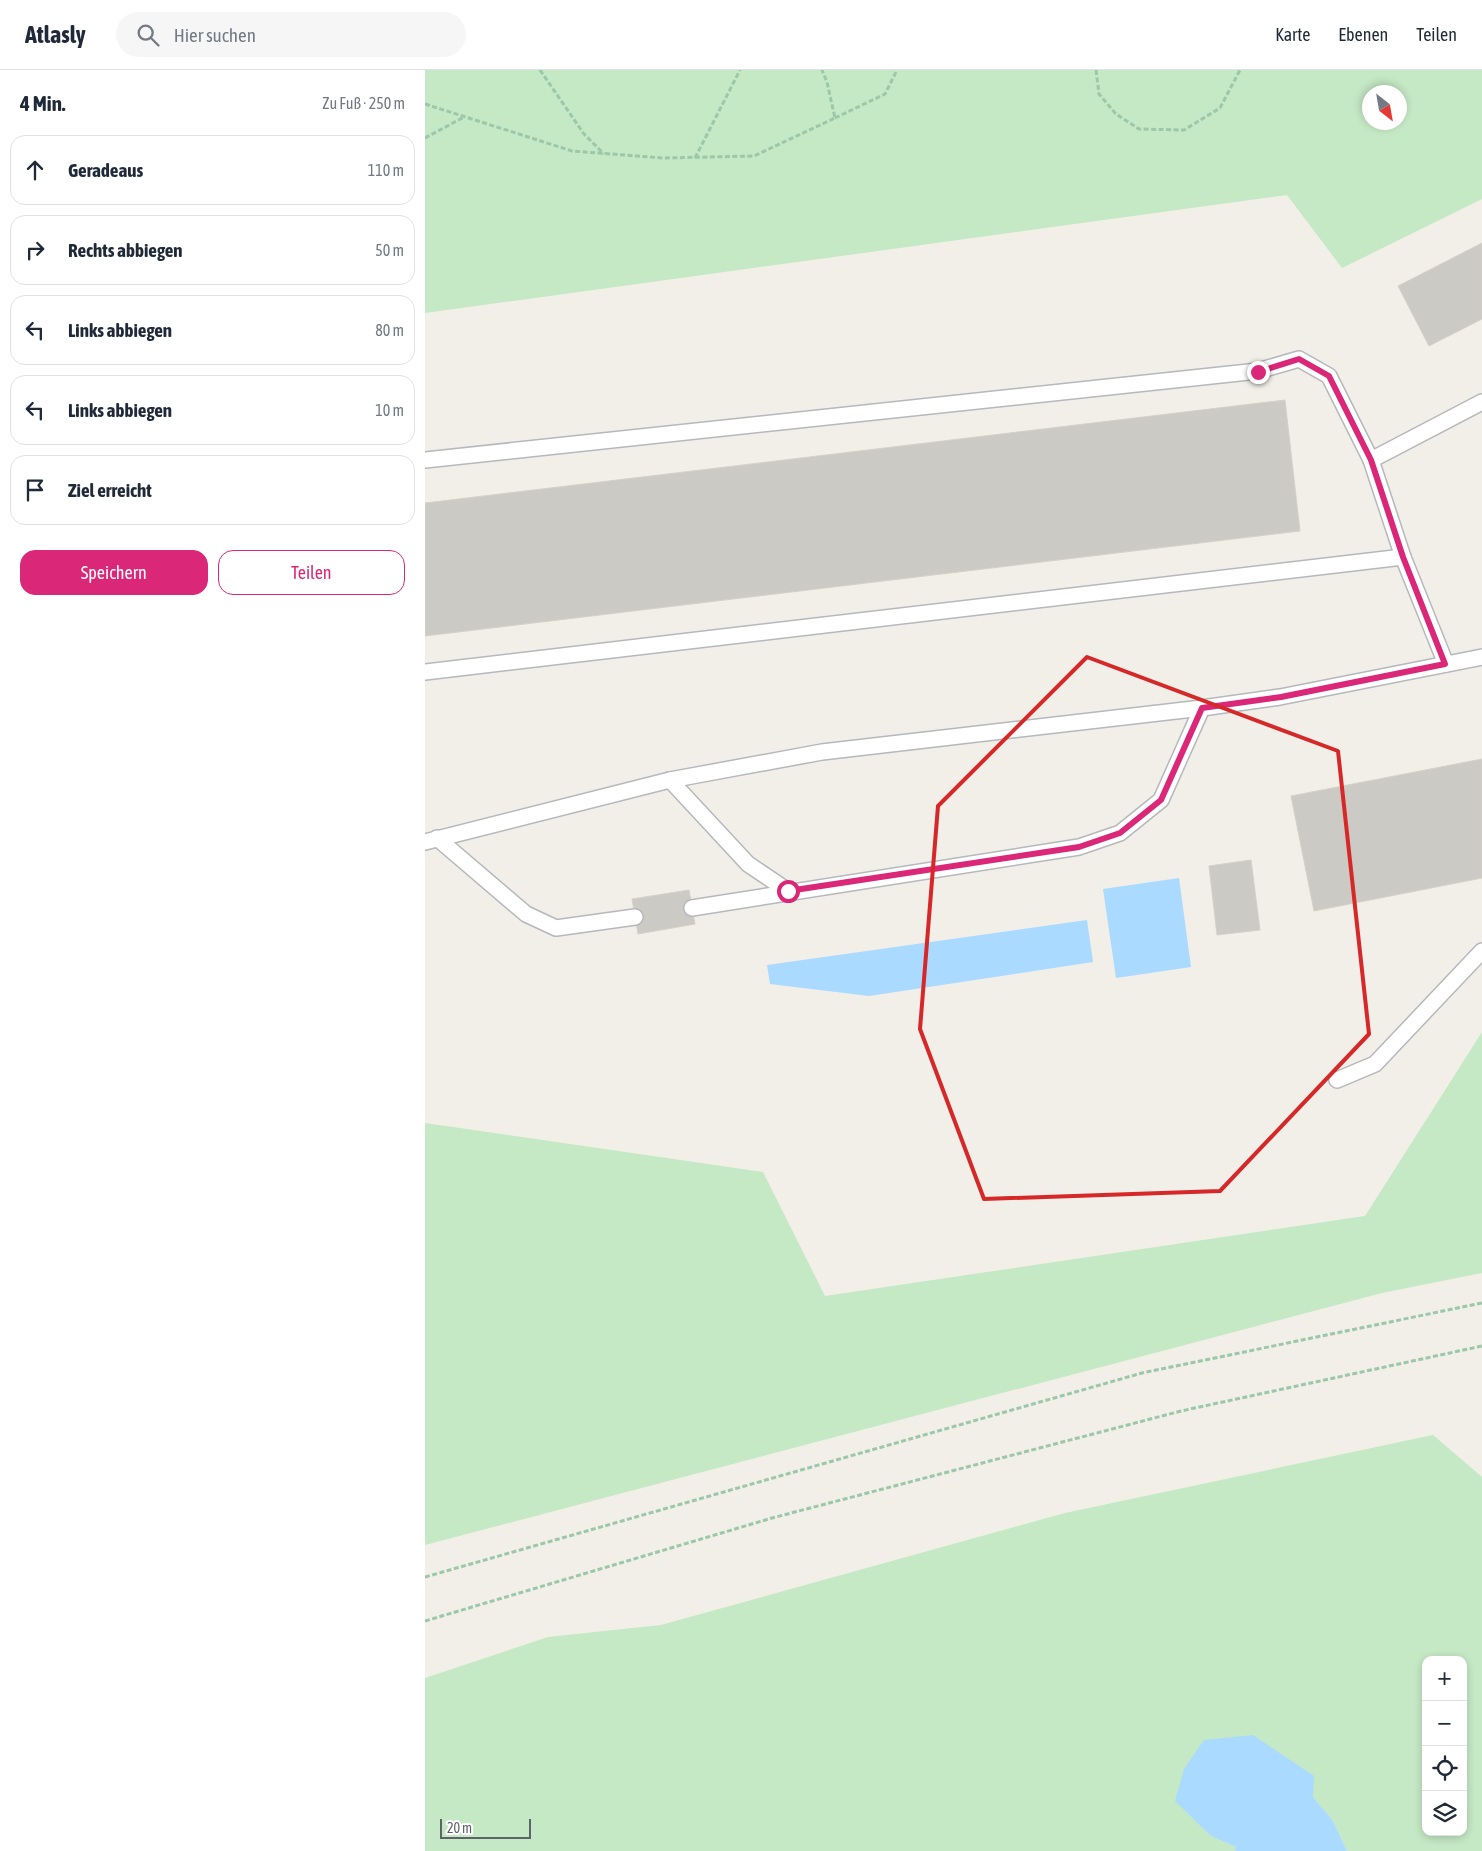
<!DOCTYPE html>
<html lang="de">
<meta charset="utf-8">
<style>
:root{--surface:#fff;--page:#f6f6f7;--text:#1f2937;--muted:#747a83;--line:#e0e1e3;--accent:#db2777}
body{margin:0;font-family:"Asap Condensed",sans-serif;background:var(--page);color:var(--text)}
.controls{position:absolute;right:15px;bottom:15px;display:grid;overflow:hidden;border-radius:10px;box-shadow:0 2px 8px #0003}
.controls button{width:45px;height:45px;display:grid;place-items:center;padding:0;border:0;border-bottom:1px solid var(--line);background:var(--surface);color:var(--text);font:25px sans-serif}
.compass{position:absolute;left:937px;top:15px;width:45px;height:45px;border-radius:50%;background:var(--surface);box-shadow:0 2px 8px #0003;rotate:149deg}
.scale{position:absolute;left:15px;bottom:12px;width:91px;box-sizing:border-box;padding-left:5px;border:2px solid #5f6368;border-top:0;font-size:14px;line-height:18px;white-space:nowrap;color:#5f6368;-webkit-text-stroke:4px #fff;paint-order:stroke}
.stop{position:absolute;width:15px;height:15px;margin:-11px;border:4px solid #db2777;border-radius:50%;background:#fff}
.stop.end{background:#db2777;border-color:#fff;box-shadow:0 1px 5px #0008}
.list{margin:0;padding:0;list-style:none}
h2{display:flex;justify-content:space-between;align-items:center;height:65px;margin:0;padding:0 20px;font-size:21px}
h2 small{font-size:16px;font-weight:400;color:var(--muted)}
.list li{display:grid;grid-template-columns:32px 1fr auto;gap:15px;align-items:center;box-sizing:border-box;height:70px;margin:0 10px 10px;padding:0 10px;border:1px solid var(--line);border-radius:15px}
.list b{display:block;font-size:19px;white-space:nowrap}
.list em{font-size:16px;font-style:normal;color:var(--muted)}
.actions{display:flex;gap:10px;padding:15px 20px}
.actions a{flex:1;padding:11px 0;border:1px solid var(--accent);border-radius:15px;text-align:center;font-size:18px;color:var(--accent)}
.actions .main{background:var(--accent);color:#fff}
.icon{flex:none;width:28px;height:28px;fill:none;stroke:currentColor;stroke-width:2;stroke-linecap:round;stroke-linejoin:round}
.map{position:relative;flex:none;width:1057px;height:1781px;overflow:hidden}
header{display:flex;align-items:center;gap:30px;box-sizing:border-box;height:70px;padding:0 25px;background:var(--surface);border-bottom:1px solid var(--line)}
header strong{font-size:24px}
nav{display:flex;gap:28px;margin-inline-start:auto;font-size:18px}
.search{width:350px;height:45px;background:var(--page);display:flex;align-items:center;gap:12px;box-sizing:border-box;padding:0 18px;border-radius:28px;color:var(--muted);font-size:19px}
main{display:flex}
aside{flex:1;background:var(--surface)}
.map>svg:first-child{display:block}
</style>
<header>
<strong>Atlasly</strong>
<div class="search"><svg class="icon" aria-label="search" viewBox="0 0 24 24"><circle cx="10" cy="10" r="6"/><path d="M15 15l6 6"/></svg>Hier suchen</div>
<nav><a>Karte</a><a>Ebenen</a><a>Teilen</a></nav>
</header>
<main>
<aside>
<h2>4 Min.<small>Zu Fuß · 250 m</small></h2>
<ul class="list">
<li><svg class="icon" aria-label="ahead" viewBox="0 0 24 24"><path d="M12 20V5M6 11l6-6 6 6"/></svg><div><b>Geradeaus</b></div><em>110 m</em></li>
<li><svg class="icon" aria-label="right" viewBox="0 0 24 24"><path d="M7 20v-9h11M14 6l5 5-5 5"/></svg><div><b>Rechts abbiegen</b></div><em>50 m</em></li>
<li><svg class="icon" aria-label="left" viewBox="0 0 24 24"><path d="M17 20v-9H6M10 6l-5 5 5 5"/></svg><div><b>Links abbiegen</b></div><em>80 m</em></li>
<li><svg class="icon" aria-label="left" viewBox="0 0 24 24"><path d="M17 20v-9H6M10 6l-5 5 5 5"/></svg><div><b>Links abbiegen</b></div><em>10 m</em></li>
<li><svg class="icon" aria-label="arrive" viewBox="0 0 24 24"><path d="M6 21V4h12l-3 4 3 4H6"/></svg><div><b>Ziel erreicht</b></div></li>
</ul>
<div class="actions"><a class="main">Speichern</a><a>Teilen</a></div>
</aside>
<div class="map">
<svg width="1057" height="1781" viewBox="0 0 1057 1781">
<rect width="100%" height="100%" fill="#f1efe8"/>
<!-- green -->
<g fill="#c5e8c5" fill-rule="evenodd">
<path d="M0 0H1057V129L917 198 862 125 0 243ZM944 22H974V52H944Z"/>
<polygon points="1057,962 1057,1203 957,1223 0,1475 0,1053 338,1102 400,1226 940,1146"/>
<path d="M1008 1365 1057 1407V1781H922L908 1751 888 1727 786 1766 811 1777 810 1781H0V1608L123 1567 236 1555 640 1443ZM1001 1590H1038V1762H1001Z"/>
</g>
<!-- water -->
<g fill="#aadaff">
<polygon points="754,808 766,897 691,908 678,819"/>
<polygon points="662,850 668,892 444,926 345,914 342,895"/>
<polygon points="828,1665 889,1706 888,1727 908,1751 922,1781 810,1781 811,1777 786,1766 750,1731 759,1699 779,1670"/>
</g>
<!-- building -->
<g fill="#cccac5" stroke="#d6d1c6">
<polygon points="1057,173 1057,249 1004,276 973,216"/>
<polygon points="860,330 875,461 0,566 0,433"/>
<polygon points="1057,689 1057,808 889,841 866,726"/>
<polygon points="826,790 835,860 792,865 784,796"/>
<polygon points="264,820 270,854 213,864 207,829"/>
</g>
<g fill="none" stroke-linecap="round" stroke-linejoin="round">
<defs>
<g id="service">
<polyline points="0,390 833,301 874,289 904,306 946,390"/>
<polyline points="1021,594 978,487 946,390 1057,332"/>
<polyline points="0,602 978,487"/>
<polyline points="245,710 323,794 363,821"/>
<polyline points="12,768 101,844 131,858 210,847"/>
<polyline points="0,772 245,710 397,682 777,638 855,627 1057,587"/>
<polyline points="267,838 654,777 695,763 736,730 777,638"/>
<polyline points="912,1010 950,994 1057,881"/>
</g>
</defs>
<!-- service casing -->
<use href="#service" stroke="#b5b8bc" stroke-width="18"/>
<!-- path -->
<g stroke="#9cc7a9" stroke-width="3" stroke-dasharray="5 2.5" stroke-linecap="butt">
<polyline points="115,0 159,64 179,84"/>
<polyline points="671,0 674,24 691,44 714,59 759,60 795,38 815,0"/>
<polyline points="0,34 147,81 238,88 329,86 410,48 402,12 397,0"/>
<polyline points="410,48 460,24 472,0"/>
<polyline points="0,68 39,47"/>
<polyline points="270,88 315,0"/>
<polyline points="0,1507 717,1303 1057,1233"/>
<polyline points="0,1551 347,1448 756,1341 1057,1276"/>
</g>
<!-- service -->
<use href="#service" stroke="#fff" stroke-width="15"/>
</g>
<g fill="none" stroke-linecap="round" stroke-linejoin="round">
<!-- route -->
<polyline stroke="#db2777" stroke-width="6" points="363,821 654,777 695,763 736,730 777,638 856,627 1020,594 978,487 946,390 904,306 874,289 833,302"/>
</g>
<!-- marked area -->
<path fill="none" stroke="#d62828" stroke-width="4" stroke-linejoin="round" d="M662 587 913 681 944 964 795 1121 559 1129 495 959 513 736Z"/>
</svg>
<div class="controls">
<button>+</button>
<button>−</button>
<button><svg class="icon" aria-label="locate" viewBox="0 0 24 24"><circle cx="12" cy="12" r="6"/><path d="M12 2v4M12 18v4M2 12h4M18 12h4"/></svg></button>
<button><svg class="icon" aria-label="layers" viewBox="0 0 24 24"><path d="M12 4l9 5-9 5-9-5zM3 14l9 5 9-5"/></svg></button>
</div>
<svg class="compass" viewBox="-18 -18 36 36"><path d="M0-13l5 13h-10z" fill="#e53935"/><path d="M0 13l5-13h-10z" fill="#747a83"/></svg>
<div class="scale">20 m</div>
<div class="stop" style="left:363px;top:821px"></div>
<div class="stop end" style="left:833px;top:302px"></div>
</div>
</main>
